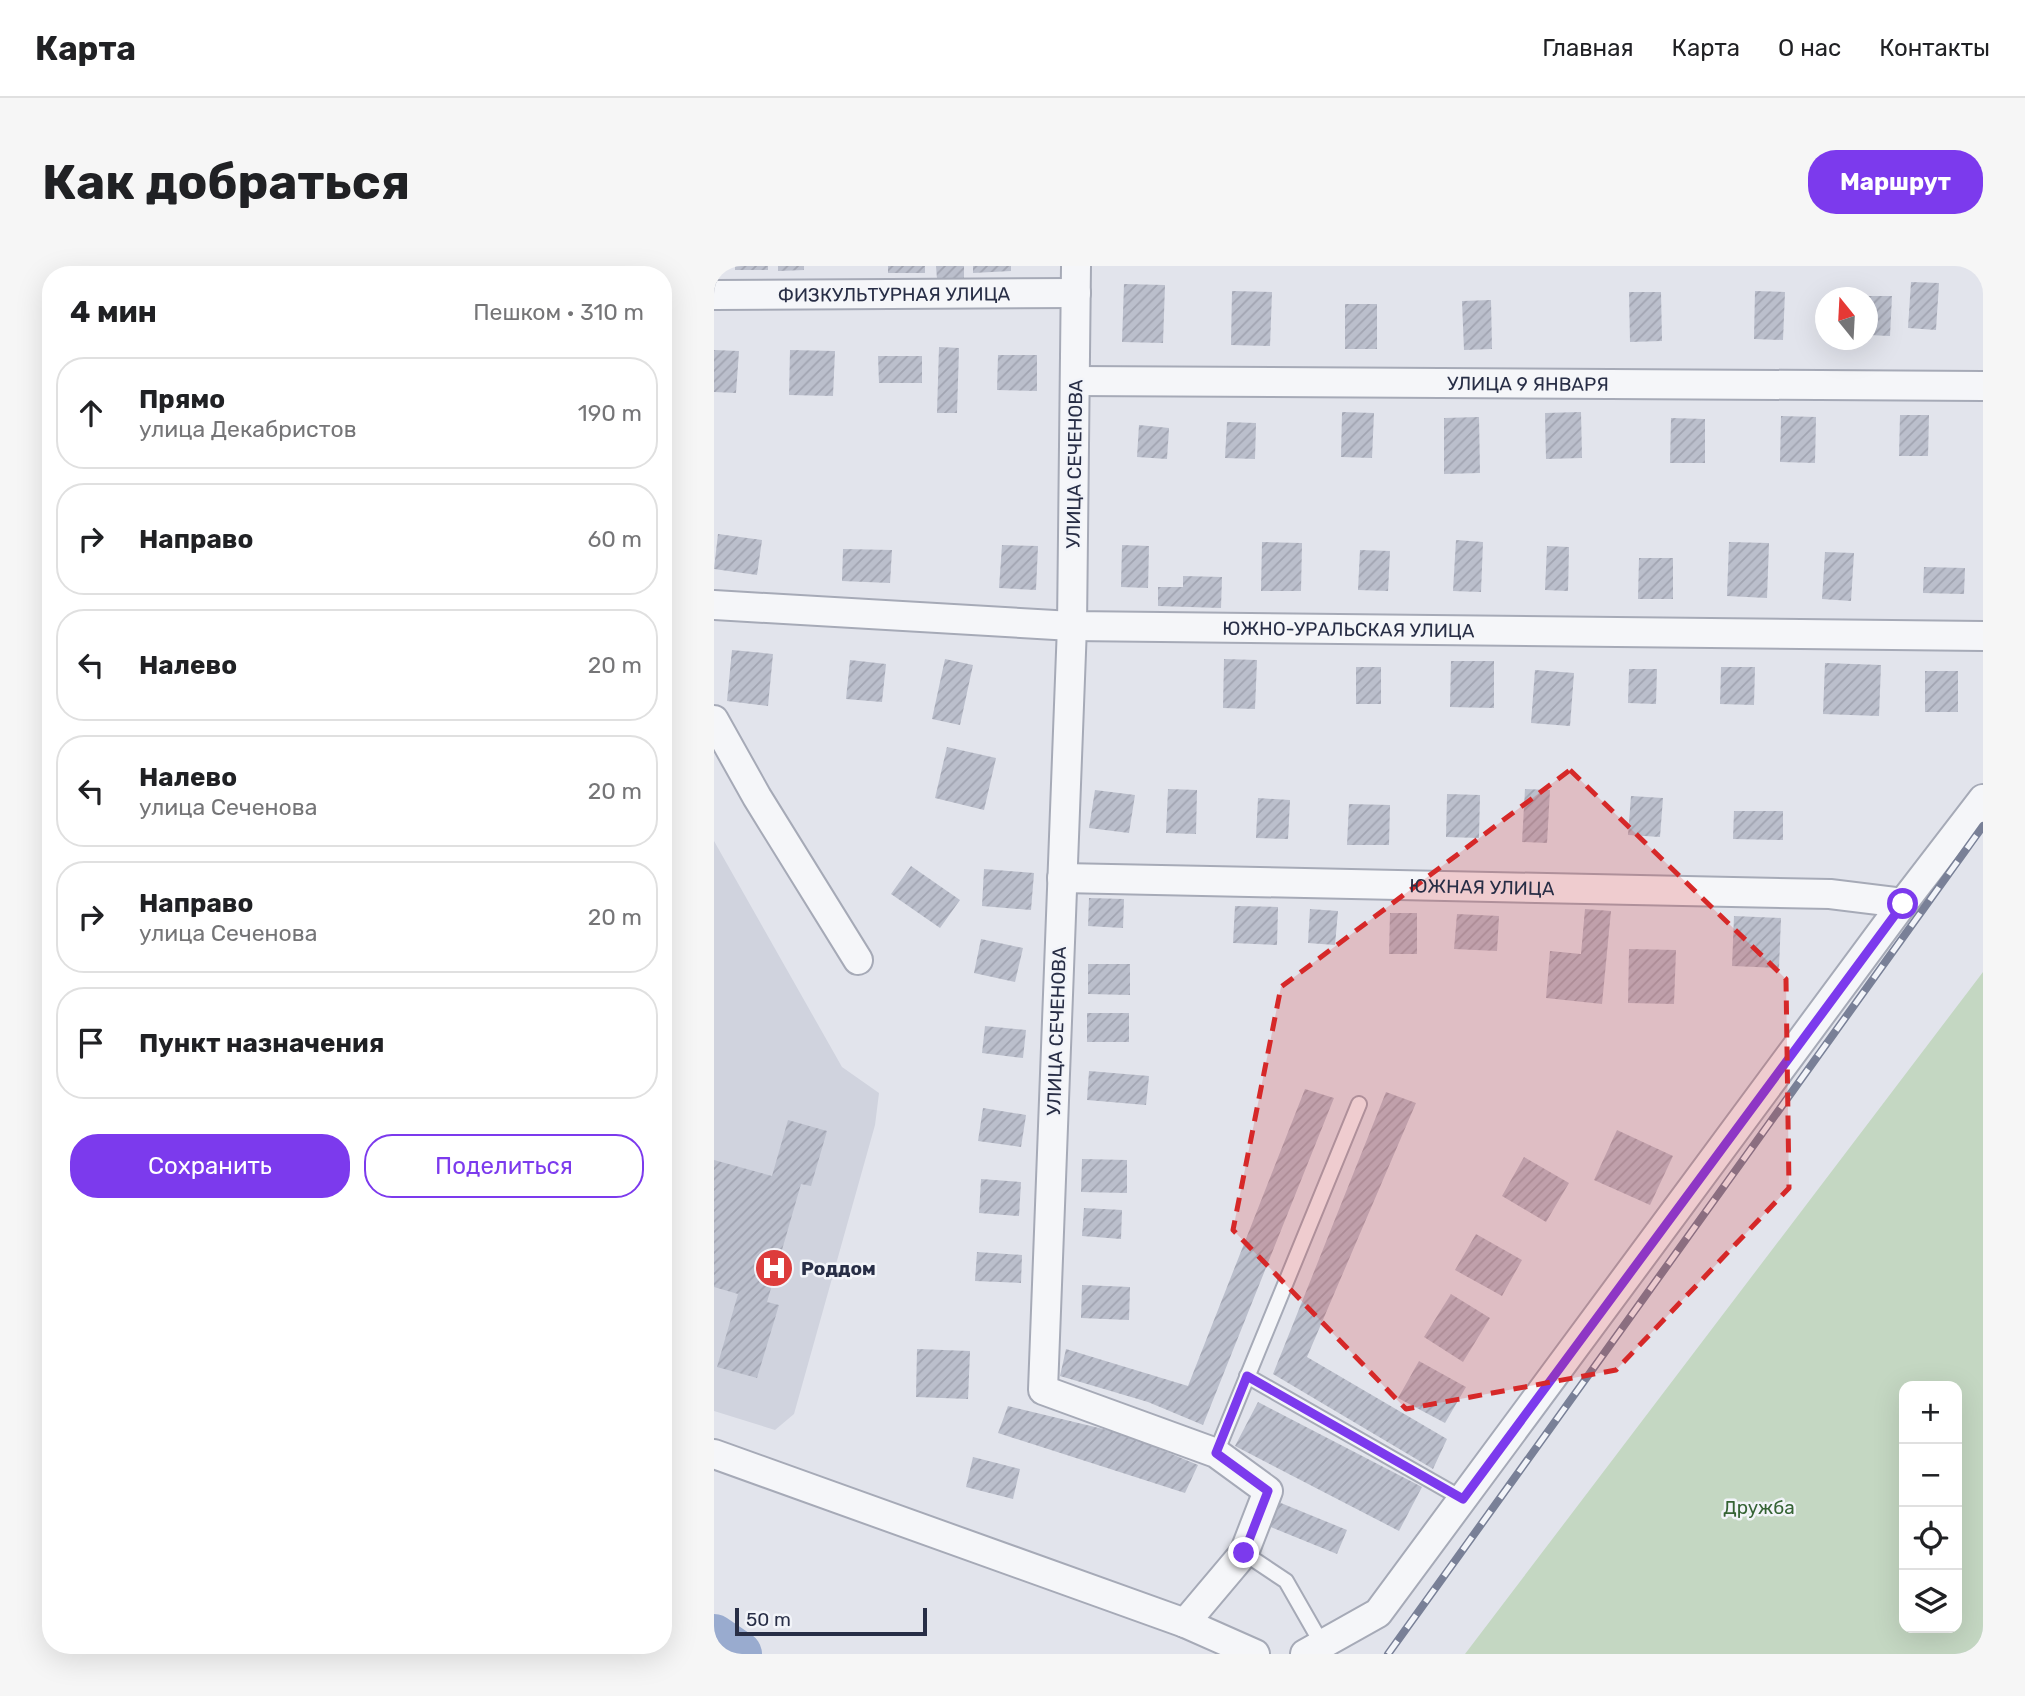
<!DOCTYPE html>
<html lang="ru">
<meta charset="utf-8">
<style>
:root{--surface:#fff;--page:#f6f6f6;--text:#202124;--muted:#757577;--line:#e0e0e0;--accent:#7c3aed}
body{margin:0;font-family:Rubik,sans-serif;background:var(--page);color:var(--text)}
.controls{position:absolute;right:21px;bottom:21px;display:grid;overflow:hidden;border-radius:14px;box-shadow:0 7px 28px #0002}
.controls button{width:63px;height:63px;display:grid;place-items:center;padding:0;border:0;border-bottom:2px solid var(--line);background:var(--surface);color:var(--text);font:35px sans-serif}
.compass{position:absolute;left:1101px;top:21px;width:63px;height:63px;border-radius:50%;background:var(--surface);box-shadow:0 7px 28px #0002;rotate:342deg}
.scale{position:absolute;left:21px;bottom:18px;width:192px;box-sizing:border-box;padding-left:7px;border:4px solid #282e46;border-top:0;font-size:19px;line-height:24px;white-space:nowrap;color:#282e46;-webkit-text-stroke:5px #f2f4f9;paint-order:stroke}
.stop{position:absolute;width:21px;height:21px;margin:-16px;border:5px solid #7c3aed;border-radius:50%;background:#fff}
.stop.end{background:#7c3aed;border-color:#fff;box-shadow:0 2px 7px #0008}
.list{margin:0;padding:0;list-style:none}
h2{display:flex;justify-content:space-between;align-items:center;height:91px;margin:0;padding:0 28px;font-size:30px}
h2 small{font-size:23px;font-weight:400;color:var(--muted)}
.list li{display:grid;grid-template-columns:46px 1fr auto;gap:21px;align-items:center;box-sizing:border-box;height:112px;margin:0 14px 14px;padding:0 14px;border:2px solid var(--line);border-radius:28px}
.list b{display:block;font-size:26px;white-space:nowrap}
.list p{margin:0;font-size:23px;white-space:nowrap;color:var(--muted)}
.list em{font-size:23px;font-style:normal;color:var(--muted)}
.actions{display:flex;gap:14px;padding:21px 28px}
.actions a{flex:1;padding:16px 0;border:2px solid var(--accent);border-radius:28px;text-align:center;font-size:24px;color:var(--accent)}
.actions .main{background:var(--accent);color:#fff}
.icon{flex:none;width:38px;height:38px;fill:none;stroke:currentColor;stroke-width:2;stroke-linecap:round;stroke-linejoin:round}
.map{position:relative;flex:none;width:1269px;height:1388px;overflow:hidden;border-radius:28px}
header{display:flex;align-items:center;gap:42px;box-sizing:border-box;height:98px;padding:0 35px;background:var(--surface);border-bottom:2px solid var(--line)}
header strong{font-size:33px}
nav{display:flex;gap:38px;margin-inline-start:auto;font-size:24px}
.intro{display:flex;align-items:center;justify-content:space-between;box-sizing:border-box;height:168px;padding:0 42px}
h1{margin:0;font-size:49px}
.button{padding:18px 32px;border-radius:28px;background:var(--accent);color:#fff;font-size:24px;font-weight:700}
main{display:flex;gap:42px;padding:0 42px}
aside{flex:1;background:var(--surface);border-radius:28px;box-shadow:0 7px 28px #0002}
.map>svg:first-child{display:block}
</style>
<header>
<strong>Карта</strong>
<nav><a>Главная</a><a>Карта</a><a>О нас</a><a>Контакты</a></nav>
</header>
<div class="intro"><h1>Как добраться</h1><a class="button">Маршрут</a></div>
<main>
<aside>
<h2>4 мин<small>Пешком · 310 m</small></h2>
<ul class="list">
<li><svg class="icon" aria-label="ahead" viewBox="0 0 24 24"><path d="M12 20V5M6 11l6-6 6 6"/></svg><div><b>Прямо</b><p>улица Декабристов</p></div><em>190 m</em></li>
<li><svg class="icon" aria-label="right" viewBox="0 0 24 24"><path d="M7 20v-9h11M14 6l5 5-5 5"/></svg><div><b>Направо</b></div><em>60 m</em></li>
<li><svg class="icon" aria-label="left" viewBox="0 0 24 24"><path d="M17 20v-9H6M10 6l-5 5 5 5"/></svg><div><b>Налево</b></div><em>20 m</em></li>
<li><svg class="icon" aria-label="left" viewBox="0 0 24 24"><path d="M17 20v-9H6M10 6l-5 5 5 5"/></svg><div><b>Налево</b><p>улица Сеченова</p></div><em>20 m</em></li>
<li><svg class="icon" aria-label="right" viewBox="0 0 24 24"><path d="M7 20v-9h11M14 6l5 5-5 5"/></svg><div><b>Направо</b><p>улица Сеченова</p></div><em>20 m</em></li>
<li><svg class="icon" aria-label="arrive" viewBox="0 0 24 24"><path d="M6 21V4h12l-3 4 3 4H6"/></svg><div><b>Пункт назначения</b></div></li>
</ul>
<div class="actions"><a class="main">Сохранить</a><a>Поделиться</a></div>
</aside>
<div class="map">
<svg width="1269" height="1388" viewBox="0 0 1269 1388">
<defs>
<pattern id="building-hatch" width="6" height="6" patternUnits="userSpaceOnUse" patternTransform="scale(1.75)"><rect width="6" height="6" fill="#bbbfcc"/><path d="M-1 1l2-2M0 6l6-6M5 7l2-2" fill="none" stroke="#a1a4b1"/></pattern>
</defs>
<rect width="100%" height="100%" fill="#e2e4ec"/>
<!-- built -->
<polygon fill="#d0d3de" points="0,575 128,801 165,827 161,859 80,1148 61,1164 0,1145"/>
<!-- garden -->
<path fill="#c4d7c2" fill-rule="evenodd" d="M1269 706V1388H751ZM1190 1120H1243V1362H1190Z"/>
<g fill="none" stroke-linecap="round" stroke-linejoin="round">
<!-- river -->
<polyline stroke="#99abcf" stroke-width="46" points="0,1371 25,1388"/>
</g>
<!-- building -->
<g fill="url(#building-hatch)">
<rect x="21" y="0" width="33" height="4"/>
<polygon points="64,0 90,0 90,4 64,5"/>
<rect x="174" y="0" width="37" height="7"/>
<polygon points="222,0 250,0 250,13 223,13"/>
<polygon points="259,0 297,0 297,5 259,7"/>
<polygon points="1197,16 1225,17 1222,64 1194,62"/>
<polygon points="410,18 451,19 449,77 408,76"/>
<polygon points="518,25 558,26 556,80 517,79"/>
<polygon points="1041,25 1071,26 1069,74 1040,73"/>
<polygon points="915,26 947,26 948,75 916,76"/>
<polygon points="1154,30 1178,30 1176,70 1154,69"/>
<polygon points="777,34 778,83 750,84 748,35"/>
<rect x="631" y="38" width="32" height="45"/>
<polygon points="225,81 245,82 243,147 223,147"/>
<polygon points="0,84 25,85 22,127 0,126"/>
<polygon points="76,84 121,85 119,130 75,129"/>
<polygon points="284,89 323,89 323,125 283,124"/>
<polygon points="164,90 208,90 208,117 165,117"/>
<polygon points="628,146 660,147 658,192 627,191"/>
<polygon points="867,146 868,192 832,193 831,147"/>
<polygon points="1186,149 1215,149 1214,190 1185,190"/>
<polygon points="1067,150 1102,151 1101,197 1066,196"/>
<polygon points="765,151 766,207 730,208 730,152"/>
<polygon points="957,152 991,153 991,197 956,197"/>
<polygon points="513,156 542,157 541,193 511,192"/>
<polygon points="425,159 455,162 453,193 423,191"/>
<polygon points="4,268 48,274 43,309 0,303"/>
<polygon points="742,274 769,276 767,326 739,325"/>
<polygon points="548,276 588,277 587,325 547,325"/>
<polygon points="1015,276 1055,277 1053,332 1013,330"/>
<polygon points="288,279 324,280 322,324 285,322"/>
<polygon points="408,279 435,280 434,322 407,321"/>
<polygon points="833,280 855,281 854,325 831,324"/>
<polygon points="129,283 178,284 176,317 128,315"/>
<polygon points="646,284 676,285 674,325 644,324"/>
<polygon points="1111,286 1140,287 1137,335 1108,333"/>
<polygon points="925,292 959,292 959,333 924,333"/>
<polygon points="1210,301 1251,302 1250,328 1209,327"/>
<polygon points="469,310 508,311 507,342 444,340 444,321 469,321"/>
<polygon points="18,384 59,388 54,440 13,435"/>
<polygon points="231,393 259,399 246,459 218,453"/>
<polygon points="510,393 543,394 541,443 509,442"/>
<polygon points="136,394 172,398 168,436 132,433"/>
<polygon points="737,395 780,395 780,442 736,441"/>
<polygon points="1111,397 1167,399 1165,450 1109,448"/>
<rect x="642" y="401" width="25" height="37"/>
<polygon points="1007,401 1041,401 1040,439 1006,438"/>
<polygon points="915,403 943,403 942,438 914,437"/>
<polygon points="821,404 860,407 856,460 817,457"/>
<rect x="1211" y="405" width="33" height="41"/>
<polygon points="233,481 282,492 270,544 221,532"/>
<polygon points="454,523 483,524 482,568 452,567"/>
<polygon points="811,523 836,524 833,577 808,576"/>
<polygon points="381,524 421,529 415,567 375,562"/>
<polygon points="733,528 766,529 765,572 732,571"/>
<polygon points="917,530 949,532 946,571 914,569"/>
<polygon points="544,532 576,534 574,573 542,572"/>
<polygon points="635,538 676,539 675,579 633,579"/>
<polygon points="1020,545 1069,545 1069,574 1019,573"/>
<polygon points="197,600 246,634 226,662 177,628"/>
<polygon points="270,603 320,607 317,644 268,640"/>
<polygon points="375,632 410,633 409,662 374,660"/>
<polygon points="521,640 564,641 563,679 519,677"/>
<polygon points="596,643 624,645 621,679 594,677"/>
<polygon points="871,643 897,645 888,738 832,732 836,685 867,688"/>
<polygon points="676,647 703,647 703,688 675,688"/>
<polygon points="743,648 785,650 783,685 740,683"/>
<polygon points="1020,650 1067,652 1065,702 1018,700"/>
<polygon points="267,673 309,682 301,716 260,707"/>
<polygon points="915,683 962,684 960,738 914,737"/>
<polygon points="374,698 416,698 416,729 374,728"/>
<rect x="373" y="747" width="42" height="29"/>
<polygon points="271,760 312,764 309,792 268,787"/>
<polygon points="375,805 435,810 432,839 373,834"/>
<polygon points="591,823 620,832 489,1159 434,1136 346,1110 352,1083 474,1120"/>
<polygon points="672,826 702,837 593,1091 733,1173 719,1203 559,1108"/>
<polygon points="269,842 312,849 307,881 264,875"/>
<polygon points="74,854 113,865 97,920 87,918 53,1036 65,1039 43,1112 3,1101 24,1028 0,1021 0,894 58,910"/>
<polygon points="903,864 959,890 936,939 880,914"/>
<polygon points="810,891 855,917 832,956 788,930"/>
<polygon points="368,893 413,894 413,927 367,926"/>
<polygon points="267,913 307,916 305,950 265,947"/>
<polygon points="370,942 408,944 407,973 368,970"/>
<polygon points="762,968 808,994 788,1030 741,1004"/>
<polygon points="263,986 308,989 307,1017 261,1015"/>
<polygon points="368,1019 416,1021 415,1054 367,1052"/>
<polygon points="737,1028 776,1052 749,1096 710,1071"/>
<polygon points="203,1083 256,1085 254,1133 202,1131"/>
<polygon points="705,1095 752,1121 731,1157 684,1132"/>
<polygon points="544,1136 708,1221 685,1265 521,1180"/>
<polygon points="294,1140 410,1168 484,1199 471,1227 284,1167"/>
<polygon points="259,1191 306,1203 299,1233 252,1221"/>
<polygon points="562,1235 633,1264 623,1288 552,1259"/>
</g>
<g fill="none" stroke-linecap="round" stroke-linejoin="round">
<defs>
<g id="service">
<polyline points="533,1110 749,1233"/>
<polyline points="502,1187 645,838"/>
<polyline points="530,1287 572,1315 608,1378"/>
</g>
<g id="minor">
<polyline points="362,0 358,360 329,1124 502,1187 554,1225 530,1287 471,1357"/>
<path id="s1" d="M0 29 362 27"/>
<path id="s2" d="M361 115 1269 120"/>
<path id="s3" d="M0 339 358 360 1269 370"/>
<polyline points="0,454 43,531 144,694"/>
<path id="s4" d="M348 612 1116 628 1189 637"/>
<polyline points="0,1188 471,1357 541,1388"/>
<polyline points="591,1388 664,1347 1189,637 1269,533"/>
</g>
</defs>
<!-- service casing -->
<use href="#service" stroke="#a6aab7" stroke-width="18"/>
<!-- minor casing -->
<use href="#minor" stroke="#a6aab7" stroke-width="32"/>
<!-- service -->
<use href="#service" stroke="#f5f6f9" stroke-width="14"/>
<!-- minor -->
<use href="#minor" stroke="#f5f6f9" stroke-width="28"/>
<defs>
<polyline id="rail" points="674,1388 1269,560"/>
</defs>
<!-- rail casing -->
<use href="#rail" stroke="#798097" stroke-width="8"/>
<!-- rail -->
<use href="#rail" stroke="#f2f4f9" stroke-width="5" stroke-dasharray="16" stroke-linecap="butt"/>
</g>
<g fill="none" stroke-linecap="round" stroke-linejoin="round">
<!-- route -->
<polyline stroke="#7c3aed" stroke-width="9" points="530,1287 554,1225 502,1187 533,1110 749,1233 1189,638"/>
</g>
<!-- marked area -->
<path fill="#d62828" fill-opacity="0.2" stroke="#d62828" stroke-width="5" stroke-dasharray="14 9" stroke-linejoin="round" d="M856 504 1072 713 1075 922 902 1104 692 1143 519 964 567 721Z"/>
<!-- icons -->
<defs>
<symbol id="hospital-disc" viewBox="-11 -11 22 22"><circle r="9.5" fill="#dd3c3b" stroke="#f2f4f9"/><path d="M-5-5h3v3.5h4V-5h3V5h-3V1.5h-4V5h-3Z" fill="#fff"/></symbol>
</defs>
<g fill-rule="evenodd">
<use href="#hospital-disc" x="38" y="980" width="44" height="44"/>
</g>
<g text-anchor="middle" stroke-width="5" stroke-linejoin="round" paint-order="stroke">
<!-- street labels -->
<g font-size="19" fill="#282e46" stroke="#f2f4f9">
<text dy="7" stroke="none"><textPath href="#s1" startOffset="180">ФИЗКУЛЬТУРНАЯ УЛИЦА</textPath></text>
<text dy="7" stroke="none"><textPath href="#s2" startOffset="453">УЛИЦА 9 ЯНВАРЯ</textPath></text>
<text transform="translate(360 198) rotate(-89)" y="7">УЛИЦА СЕЧЕНОВА</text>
<text dy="7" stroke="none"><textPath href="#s3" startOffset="635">ЮЖНО-УРАЛЬСКАЯ УЛИЦА</textPath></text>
<text dy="7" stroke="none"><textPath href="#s4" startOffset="420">ЮЖНАЯ УЛИЦА</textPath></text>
<text transform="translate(342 765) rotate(-88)" y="7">УЛИЦА СЕЧЕНОВА</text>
</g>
<!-- poi labels -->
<g font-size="19" font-weight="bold" fill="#282e46" stroke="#f2f4f9" text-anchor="start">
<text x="87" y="1009">Роддом</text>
</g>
<!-- park labels -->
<g font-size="19" fill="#356334" stroke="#f2f4f9">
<text x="1045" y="1248">Дружба</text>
</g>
</g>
</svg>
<div class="controls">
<button>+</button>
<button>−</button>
<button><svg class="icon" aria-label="locate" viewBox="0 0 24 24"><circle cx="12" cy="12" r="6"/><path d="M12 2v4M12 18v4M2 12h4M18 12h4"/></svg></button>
<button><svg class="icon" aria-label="layers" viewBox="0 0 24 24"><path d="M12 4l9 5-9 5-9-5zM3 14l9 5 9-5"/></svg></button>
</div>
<svg class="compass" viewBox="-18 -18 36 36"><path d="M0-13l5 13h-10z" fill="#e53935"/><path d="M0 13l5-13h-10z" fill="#757577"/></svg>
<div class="scale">50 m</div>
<div class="stop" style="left:1189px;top:638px"></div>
<div class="stop end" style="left:530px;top:1287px"></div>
</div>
</main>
